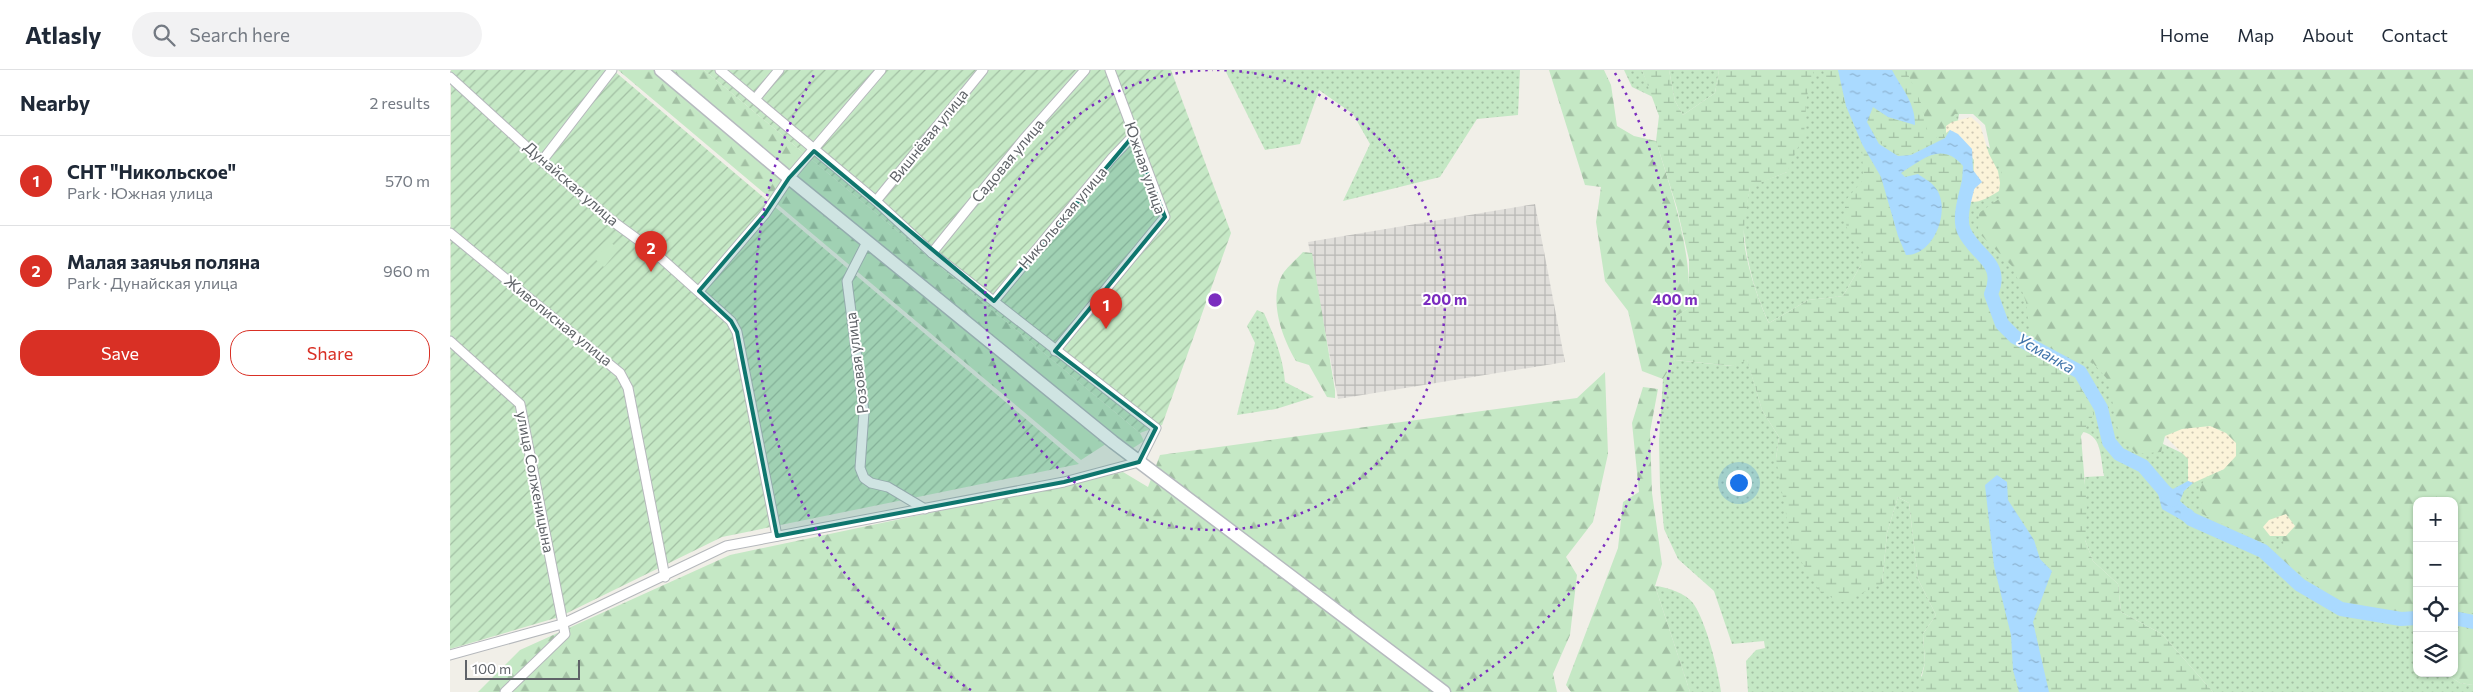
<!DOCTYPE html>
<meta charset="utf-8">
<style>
:root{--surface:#fff;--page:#f2f2f3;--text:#1f2937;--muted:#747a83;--line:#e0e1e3;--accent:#d93025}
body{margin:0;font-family:Commissioner,sans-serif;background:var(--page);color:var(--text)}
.controls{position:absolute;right:15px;bottom:15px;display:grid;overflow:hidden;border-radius:10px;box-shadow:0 1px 4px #0004}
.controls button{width:45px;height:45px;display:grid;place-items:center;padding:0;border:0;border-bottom:1px solid var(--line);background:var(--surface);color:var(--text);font:25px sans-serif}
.scale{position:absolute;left:15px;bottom:12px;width:115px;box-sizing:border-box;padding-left:5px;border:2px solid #5f6368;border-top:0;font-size:14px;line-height:18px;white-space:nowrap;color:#5f6368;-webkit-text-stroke:4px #fff;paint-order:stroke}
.you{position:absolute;left:1288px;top:412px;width:18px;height:18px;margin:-12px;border:4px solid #fff;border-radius:50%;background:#1a73e8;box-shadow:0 0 0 8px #1a73e833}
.badge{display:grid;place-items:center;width:32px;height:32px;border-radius:50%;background:var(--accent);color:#fff;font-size:16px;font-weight:700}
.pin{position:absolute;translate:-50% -41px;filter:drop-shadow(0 1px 2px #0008)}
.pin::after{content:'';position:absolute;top:26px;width:18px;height:15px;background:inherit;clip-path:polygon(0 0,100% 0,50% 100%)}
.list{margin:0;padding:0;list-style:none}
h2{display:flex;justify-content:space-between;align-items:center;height:65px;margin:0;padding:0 20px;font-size:21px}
h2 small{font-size:16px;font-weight:400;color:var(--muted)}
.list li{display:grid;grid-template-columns:32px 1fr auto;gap:15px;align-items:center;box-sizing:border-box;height:90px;padding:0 20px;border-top:1px solid var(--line)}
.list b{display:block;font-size:19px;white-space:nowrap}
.list p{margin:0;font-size:16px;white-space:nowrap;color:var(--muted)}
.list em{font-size:16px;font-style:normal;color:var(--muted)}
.actions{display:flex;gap:10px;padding:15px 20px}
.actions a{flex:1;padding:11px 0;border:1px solid var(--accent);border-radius:20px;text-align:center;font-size:18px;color:var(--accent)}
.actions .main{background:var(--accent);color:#fff}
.icon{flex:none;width:28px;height:28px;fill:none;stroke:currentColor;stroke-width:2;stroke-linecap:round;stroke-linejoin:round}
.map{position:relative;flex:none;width:2023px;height:622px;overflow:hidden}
header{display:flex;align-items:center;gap:30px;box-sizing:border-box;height:70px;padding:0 25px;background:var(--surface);border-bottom:1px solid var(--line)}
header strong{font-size:24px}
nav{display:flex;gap:28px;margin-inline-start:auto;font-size:18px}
.search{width:350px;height:45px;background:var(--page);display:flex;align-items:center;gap:12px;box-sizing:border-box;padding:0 18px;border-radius:28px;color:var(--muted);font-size:19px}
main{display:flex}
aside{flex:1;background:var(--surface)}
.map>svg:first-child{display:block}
</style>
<header>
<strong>Atlasly</strong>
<div class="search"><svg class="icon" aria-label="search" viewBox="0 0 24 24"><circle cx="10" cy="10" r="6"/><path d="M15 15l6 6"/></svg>Search here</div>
<nav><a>Home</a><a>Map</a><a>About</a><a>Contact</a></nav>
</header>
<main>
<aside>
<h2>Nearby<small>2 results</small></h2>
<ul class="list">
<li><span class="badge">1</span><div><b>СНТ &quot;Никольское&quot;</b><p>Park · Южная улица</p></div><em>570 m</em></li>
<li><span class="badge">2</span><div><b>Малая заячья поляна</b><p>Park · Дунайская улица</p></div><em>960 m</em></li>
</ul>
<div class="actions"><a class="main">Save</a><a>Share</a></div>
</aside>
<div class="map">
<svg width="2023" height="622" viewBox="0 0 2023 622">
<defs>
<pattern id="industrial-grid" width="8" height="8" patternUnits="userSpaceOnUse" patternTransform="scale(1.25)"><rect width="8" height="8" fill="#e0deda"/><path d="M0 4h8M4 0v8" fill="none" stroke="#b9b8b5"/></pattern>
<pattern id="grass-dots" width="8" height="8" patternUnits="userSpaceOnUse" patternTransform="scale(1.25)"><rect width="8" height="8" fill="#c5e8c5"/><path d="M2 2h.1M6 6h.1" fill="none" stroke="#a3c0a4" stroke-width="1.8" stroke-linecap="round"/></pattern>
<pattern id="forest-firs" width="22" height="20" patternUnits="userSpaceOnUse" patternTransform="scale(1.25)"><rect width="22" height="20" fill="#c5e8c5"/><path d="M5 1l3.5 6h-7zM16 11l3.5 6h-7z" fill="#a3c0a4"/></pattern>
<pattern id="wetland-marsh" width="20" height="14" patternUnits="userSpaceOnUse" patternTransform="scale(1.25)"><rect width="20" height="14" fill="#c5e8c5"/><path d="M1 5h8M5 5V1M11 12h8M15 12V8" fill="none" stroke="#a3c0a4"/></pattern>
<pattern id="sand-dots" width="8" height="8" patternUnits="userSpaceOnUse" patternTransform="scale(1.25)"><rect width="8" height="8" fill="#fbf3d9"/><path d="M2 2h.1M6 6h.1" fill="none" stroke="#cec8b4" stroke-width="1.8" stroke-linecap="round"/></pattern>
<pattern id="garden-furrows" width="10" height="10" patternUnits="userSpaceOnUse" patternTransform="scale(1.25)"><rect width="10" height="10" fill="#c5e8c5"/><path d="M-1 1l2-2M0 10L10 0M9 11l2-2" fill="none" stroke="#a3c0a4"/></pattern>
<pattern id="water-ripples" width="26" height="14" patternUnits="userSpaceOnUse" patternTransform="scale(1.25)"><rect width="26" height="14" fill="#aadaff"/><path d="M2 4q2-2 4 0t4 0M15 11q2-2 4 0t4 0" fill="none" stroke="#8eb4d2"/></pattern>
</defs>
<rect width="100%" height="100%" fill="#f1efe8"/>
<!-- industrial -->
<polygon fill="url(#industrial-grid)" points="1085,134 1115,292 888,329 858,172"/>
<!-- grass -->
<g fill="url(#grass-dots)">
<polygon points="775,0 1070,0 1068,45 1027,49 990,107 893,131 920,74 903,44 869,20 850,74 815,80"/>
<polygon points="1174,0 1192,0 1203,27 1182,17"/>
<polygon points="1219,0 1269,0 1265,23 1233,45 1225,31"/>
<path d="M1295 0H1490L1510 39 1508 50C1521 67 1532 70 1546 84L1630 276 1713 374 1736 385 1967 531V603H1995L2010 613 2023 615V622H1763L1712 564 1671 542 1668 514 1643 491 1635 470V407L1654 406C1649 380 1653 359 1618 361L1642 622H1548L1411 195 1393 226 1358 230 1319 253C1306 226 1297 194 1294 163 1293 148 1298 131 1300 116L1337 102Z"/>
<path d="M807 240 814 243C824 266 833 287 835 312L864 327 826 339 787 345 805 273 797 256Z"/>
<polygon points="1297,289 1312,340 1329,367 1326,389 1432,514 1437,463 1448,427 1459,433 1468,509 1486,545 1473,564 1475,593 1471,606 1478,612 1482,622 1298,622 1296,591 1306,580 1315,578 1314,571 1282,574 1264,521 1228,489 1214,459 1210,417 1209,371 1213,309 1225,290 1282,296"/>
<path d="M1205 516C1217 517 1235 523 1243 533 1256 551 1268 600 1271 622H1240Z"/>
<polygon points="2004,530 2023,532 2023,601 2004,599"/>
</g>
<!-- forest -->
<g fill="url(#forest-firs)">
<polygon points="168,0 254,0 690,363 694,371 680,380 662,370 631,390"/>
<path d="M1099 0H1154L1161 15 1167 56 1184 66 1206 71C1223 126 1242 180 1239 238L1221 250 1225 290 1213 309 1192 301 1178 241 1155 211 1146 152 1151 117 1135 115Z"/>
<polygon points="1456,0 2023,0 2023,543 2004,542 2004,431 1967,431 1967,542 1952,542 1892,533 1873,516 1834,496 1823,484 1834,475 1832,467 1820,466 1818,472 1810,472 1752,444 1750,419 1756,406 1774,399 1715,366 1711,382 1686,384 1668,360 1658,310 1643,293 1606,284 1580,265 1576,232 1563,197 1528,162 1529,143 1549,129 1552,99 1541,83 1535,55 1523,44 1505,44 1495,56 1494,64 1483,69 1478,63 1471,33"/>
<path d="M853 182 862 183 885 320V328L877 327 859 295 846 291C832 268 817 227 834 202 839 195 847 189 853 182Z"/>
<polygon points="1155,302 1158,384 1143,452 1116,487 1127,505 1120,565 1103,604 1107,622 28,622 70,580 280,485 673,402 698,417 710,385 1127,328"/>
<polygon points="1193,317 1208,319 1200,362 1202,423 1212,494 1205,516 1240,622 1121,622 1116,615 1168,478 1173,432 1189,422 1182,353"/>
<polygon points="2004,559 2023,561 2023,615 2010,613 1995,603 2004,603"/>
</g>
<!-- wetland -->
<g fill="url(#wetland-marsh)">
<path d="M1192 0H1219L1225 31 1233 45 1265 23 1269 0H1364L1357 26 1354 64 1337 102 1300 117C1298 131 1295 145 1294 159 1292 183 1308 231 1319 253L1358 230 1393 226 1411 195 1413 180C1395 168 1395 152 1395 131L1413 110 1412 74 1431 107 1448 166 1464 185 1472 181 1484 165 1455 107 1451 103C1473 90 1491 70 1513 96L1511 129C1517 138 1510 150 1514 160 1523 186 1556 189 1541 224 1554 277 1575 264 1610 291 1626 303 1635 326 1644 344L1631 366 1637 440 1635 470 1643 491 1668 514 1671 542 1712 564 1763 622H1599L1583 552 1602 501 1590 489 1584 470 1558 430 1557 412 1537 442 1544 496 1561 565 1563 600 1569 622H1468L1475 593 1473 564 1486 545 1468 509 1459 433 1448 427 1437 463 1432 514 1392 532 1371 523 1342 477 1326 389 1329 367 1312 340 1297 290 1283 296 1225 290 1220 250 1239 238V190L1227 138 1206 71 1209 46Z"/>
<polygon points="1373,0 1388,0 1396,36 1375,7"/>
<path d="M1442 0H1456L1471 33 1478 63 1483 69 1494 64 1495 68C1454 88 1443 99 1417 52L1423 37 1438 47 1457 53Z"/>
</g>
<!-- sand -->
<g fill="url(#sand-dots)">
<path d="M1521 47 1530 55 1539 84 1548 101 1550 113 1549 121C1539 127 1532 132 1521 132L1518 130C1529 110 1522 108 1524 90L1500 60 1496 63V56L1502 52Z"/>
<polygon points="1760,356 1776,363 1786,373 1786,386 1774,399 1743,413 1738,411 1738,389 1715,366 1732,359"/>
<polygon points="1836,444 1845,456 1836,466 1820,466 1813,457 1819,450"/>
</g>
<!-- garden -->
<g fill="url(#garden-furrows)">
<polygon points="1,0 163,0 629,394 272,467 109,547 0,579"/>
<polygon points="254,0 721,0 781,163 712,355 690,363"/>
</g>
<!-- pitch -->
<polygon fill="#c5e8c5" points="160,172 169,179 154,197 145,189"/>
<!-- water -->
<g fill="url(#water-ripples)">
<path d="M1388 0H1442C1452 19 1465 32 1465 55L1438 47 1423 37 1417 52 1429 74 1448 86 1461 85 1495 68 1500 60 1508 64 1522 79 1523 100 1532 112 1524 119 1518 130 1511 129 1513 96C1492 71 1473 89 1451 103L1455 107 1468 104C1473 108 1480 111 1484 116 1503 136 1485 186 1456 185L1448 166 1431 107 1412 74 1396 36Z"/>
<polygon points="1547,405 1557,412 1558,430 1584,470 1590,489 1602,501 1583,552 1599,622 1569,622 1563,600 1561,565 1544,496 1535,415"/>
<polygon points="1738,411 1743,413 1734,421 1730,431 1753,451 1751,459 1742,456 1712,439 1706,416 1714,413 1723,419"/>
</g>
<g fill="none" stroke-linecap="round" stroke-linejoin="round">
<!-- river -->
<g stroke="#aadaff" stroke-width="14">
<path d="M1519 111C1516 125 1508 147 1514 161 1525 186 1555 192 1541 224L1552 254 1565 267 1630 302 1651 338 1659 372 1669 384 1693 396 1722 430"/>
<polyline points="1737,445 1741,449 1813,481 1850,515 1891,539 1951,549 1967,548"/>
<polyline points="2004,548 2023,552"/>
</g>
<defs>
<g id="street">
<polyline points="0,7 92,91 161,150 202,180 281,251 287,262 327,466"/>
<polyline points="305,29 329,0"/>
<polyline points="92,91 162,0"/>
<polyline points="426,131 533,0"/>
<polyline points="0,163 170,303 178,318 215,507"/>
<polyline points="417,172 397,211 414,342 410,398 414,408 421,413 438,417 475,439"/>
<polyline points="482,183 574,69 635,0"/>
<polyline points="249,221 315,144 339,108 431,0"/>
<polyline points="544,231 662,88 683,66"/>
<polyline points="0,271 70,334 115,564 55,622"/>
<polyline points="605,281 715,147 660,0"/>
<polyline points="0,585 112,554 276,476 614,412 689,392 706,358 482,183 426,131 270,0"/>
</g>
<polyline id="secondary" points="211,0 339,108 663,372 994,622"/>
</defs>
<!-- street casing -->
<use href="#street" stroke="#b5b8bc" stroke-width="11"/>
<!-- secondary casing -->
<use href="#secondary" stroke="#b6babf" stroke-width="15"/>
<!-- street -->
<use href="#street" stroke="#fff" stroke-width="9"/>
<!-- secondary -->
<use href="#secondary" stroke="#fff" stroke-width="12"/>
</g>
<!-- marked area -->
<path fill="#0f766e" fill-opacity="0.2" stroke="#0f766e" stroke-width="4" stroke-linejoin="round" d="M683 66 715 147 605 281 706 358 689 392 614 412 327 466 287 262 281 251 249 221 315 144 339 108 364 81 544 231Z"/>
<!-- distance rings -->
<g fill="none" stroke="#7b2cbf" stroke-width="2.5" stroke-dasharray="2.5 5">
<path d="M767 0A230 230 0 1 1 763 0"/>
<path d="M521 620A460 460 0 0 1 365 3M1165 3A460 460 0 0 1 1009 620"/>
</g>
<g text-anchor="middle" stroke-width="4" stroke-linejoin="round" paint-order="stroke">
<!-- street labels -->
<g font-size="15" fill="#5f6368" stroke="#fff">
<text transform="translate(479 66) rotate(-51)" y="5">Вишнёвая улица</text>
<text transform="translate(558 91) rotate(-50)" y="5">Садовая улица</text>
<text transform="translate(695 98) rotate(71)" y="5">Южная улица</text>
<text transform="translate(121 114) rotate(41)" y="5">Дунайская улица</text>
<text transform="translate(613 148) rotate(-50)" y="5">Никольская улица</text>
<text transform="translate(108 251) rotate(39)" y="5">Живописная улица</text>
<text transform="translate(407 293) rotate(-97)" y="5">Розовая улица</text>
<text transform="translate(85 412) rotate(79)" y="5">улица Солженицына</text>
</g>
<!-- water labels -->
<g font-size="16" font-style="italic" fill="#4174aa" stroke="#fff">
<text transform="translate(1596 283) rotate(30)" y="6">Усманка</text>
</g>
</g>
<circle cx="765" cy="230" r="8" fill="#7b2cbf" stroke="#fff" stroke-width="2.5"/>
<g font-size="15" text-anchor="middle" font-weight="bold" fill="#7b2cbf" stroke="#fff" stroke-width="4" stroke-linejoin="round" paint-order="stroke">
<text x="995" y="235">200 m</text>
<text x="1225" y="235">400 m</text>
</g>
</svg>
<div class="controls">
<button>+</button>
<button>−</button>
<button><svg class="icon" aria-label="locate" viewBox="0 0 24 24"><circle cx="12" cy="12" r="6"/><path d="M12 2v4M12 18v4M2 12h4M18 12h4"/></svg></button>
<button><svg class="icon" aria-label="layers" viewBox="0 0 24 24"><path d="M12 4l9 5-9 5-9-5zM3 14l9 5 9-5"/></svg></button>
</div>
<div class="scale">100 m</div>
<div class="you"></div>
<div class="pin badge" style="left:656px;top:259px">1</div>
<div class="pin badge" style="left:201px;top:202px">2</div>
</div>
</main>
